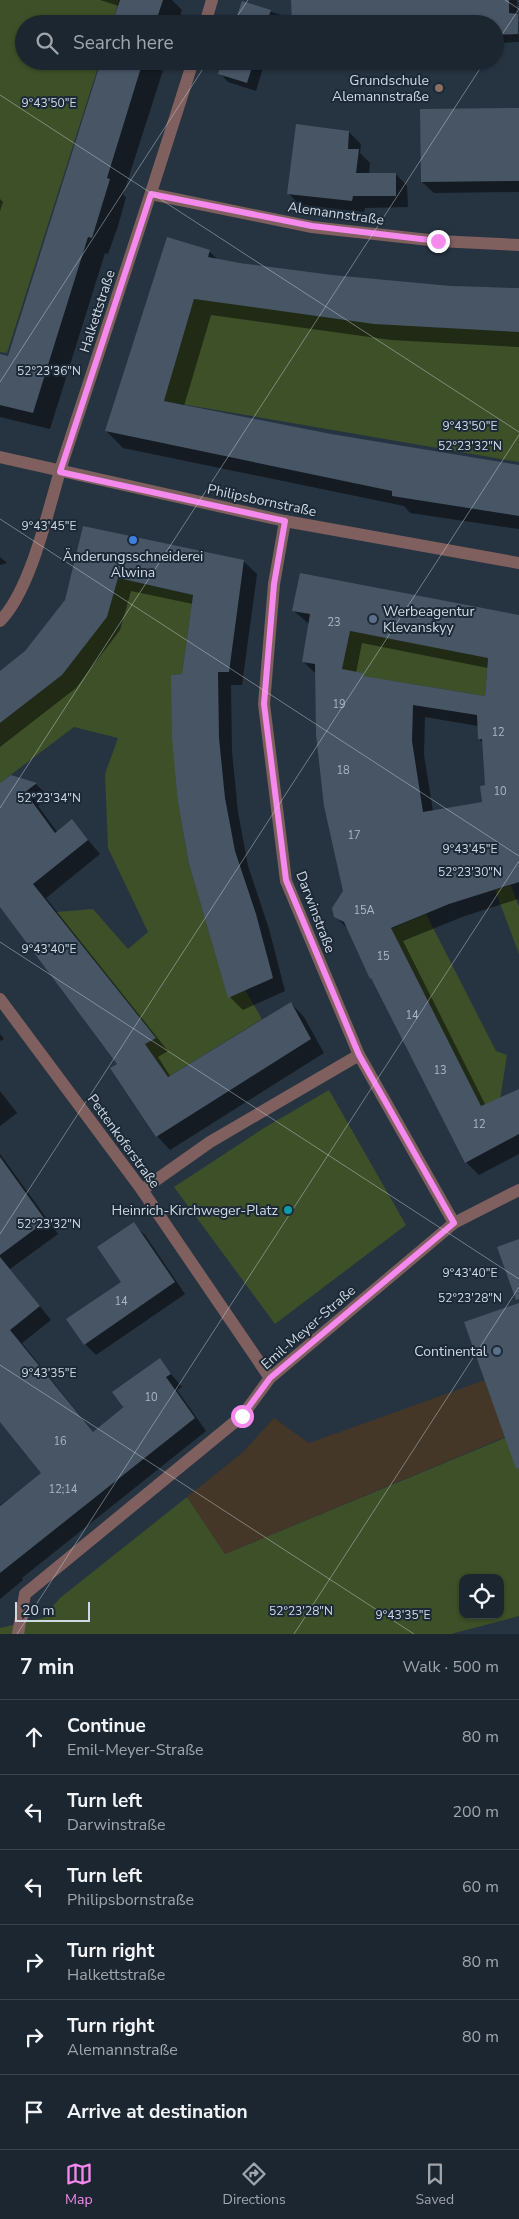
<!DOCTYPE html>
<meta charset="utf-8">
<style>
:root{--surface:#1c2631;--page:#252e39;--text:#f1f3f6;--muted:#a0a5ab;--line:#3a434d;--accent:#f589ee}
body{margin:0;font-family:"Nunito Sans",sans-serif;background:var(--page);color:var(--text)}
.controls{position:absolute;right:15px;bottom:15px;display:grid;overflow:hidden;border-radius:10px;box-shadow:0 1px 4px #0004}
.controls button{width:45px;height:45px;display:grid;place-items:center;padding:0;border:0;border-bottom:1px solid var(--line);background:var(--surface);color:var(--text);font:25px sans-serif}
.scale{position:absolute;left:15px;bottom:12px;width:75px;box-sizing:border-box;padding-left:5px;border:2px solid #d0d8e2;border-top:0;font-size:14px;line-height:18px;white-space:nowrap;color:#d0d8e2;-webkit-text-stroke:4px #1c2937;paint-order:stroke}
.stop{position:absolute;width:15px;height:15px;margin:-11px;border:4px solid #f589ee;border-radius:50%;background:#fff}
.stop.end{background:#f589ee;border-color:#fff;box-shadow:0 1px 5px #0008}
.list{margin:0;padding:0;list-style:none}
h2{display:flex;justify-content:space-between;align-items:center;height:65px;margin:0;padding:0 20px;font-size:21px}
h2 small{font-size:16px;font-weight:400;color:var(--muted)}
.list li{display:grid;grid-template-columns:32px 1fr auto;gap:15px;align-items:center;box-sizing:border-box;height:75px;padding:0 20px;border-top:1px solid var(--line)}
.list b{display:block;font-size:19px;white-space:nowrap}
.list p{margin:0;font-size:16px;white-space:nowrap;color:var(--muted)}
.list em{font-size:16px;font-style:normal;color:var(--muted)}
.icon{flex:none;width:28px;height:28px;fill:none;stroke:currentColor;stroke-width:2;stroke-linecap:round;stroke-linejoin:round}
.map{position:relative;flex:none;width:519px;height:1634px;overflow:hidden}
.search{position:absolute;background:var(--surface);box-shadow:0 1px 4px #0004;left:15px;right:15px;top:15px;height:55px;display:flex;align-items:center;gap:12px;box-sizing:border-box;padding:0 18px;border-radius:28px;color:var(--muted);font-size:19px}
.sheet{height:515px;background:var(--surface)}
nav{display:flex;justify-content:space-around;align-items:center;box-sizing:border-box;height:70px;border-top:1px solid var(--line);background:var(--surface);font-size:14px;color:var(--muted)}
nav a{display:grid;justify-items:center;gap:2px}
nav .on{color:var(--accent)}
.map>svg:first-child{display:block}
</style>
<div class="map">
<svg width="519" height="1634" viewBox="0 0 519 1634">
<rect width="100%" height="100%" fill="#263341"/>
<!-- commercial -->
<polygon fill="#443728" points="485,1380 505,1437 225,1554 187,1497 243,1452 274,1418 309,1443"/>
<!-- green -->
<g fill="#3d5027" fill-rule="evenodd">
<polygon points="0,0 119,0 112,24 24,24 24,61 100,61 7,353 0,352"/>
<polygon points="194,299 519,332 519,462 164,401"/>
<polygon points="118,578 193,595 182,674 172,675 178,803 189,864 228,997 245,990 262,1019 168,1077 145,1044 155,1037 56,912 93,909 128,949 148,932 108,848 105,774 118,738 74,727 0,783 0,723 62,675 107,617"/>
<polygon points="344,630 488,657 485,696 393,681 392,740 342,669 347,643"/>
<polygon points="511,885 519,907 519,954 495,890"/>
<polygon points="426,914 496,1051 507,1055 500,1100 484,1113 391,929"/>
<polygon points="329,1090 406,1225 275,1324 174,1187 264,1128"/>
<path d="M519 1432V1616L451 1634H0V1628L43 1618 60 1598 187 1497 225 1554ZM463 1578H500V1615H463Z"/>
</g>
<!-- shadow -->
<g fill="#0007" fill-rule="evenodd">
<polygon points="100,0 172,0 182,10 177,24 114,24 119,6"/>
<polygon points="293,0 517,0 519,42 495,43 495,24 235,24 242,2 293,19"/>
<polygon points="102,61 166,61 123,195 126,197 118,226 108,254 105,253 50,429 0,417 0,355 9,358"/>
<polygon points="223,61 265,61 256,91 228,82 220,73"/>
<polygon points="519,109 519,192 434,193 422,182"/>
<polygon points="349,132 361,144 360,153 370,163 369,174 396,174 407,186 408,207 365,208 364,212 300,205 288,193"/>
<polygon points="0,199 3,202 0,211"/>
<polygon points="168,239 210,252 218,260 332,276 450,287 519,288 519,347 391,340 211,315 184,406 331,435 519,466 519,529 410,513 404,506 123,448 106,431"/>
<polygon points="84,527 243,561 257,574 242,685 231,685 232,752 238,812 248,866 269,929 285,991 243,1010 230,997 193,604 131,591 120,630 76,688 0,747 0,673 25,652 66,601"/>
<polygon points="0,557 7,563 0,565"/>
<path d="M294 611 519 617V903L518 899 462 917 403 941 486 1106 519 1090V1154L479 1175 466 1162 375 982 371 978 348 929 335 916 344 891 316 674 303 661 309 624ZM362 643 488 668 487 698 365 678 356 673ZM425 717 478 726 479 738 483 743 486 786 484 803 433 811 424 755Z"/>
<polygon points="12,776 36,784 49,797 38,806 58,833 72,821 100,854 46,898 168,1051 158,1057 170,1076 291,1003 304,1017 324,1053 170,1150 157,1136 119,1065 0,906 0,785"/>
<polygon points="0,1034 4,1039 0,1041"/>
<polygon points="0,1091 17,1113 0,1126"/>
<polygon points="0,1154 58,1234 10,1269 51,1320 22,1343 94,1433 125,1408 123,1406 159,1360 182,1387 177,1390 206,1431 22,1578 23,1580 0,1599 0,1505 43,1473 0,1420"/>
<polygon points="133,1224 145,1235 185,1294 96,1355 85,1344 123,1283"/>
</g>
<!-- building -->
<g fill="#475565" fill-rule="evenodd">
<polygon points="120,0 163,0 155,24 112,24"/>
<polygon points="291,0 509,0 509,13 518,14 518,34 495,35 495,24 292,24"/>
<polygon points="242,1 271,10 266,24 234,24"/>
<polygon points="101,61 143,61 107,178 110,179 92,238 88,237 33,413 0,405 0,354 8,356"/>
<polygon points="222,61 254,61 247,83 218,74"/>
<polygon points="519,108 519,181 421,182 420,109"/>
<polygon points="296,124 349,131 348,149 359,149 356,173 396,173 396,196 353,196 352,201 287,194"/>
<polygon points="167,237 210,250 208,257 240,263 332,275 451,286 519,288 519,332 374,324 194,299 164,401 331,434 519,465 519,516 392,496 392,491 105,431"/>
<polygon points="83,526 244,560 229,672 218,672 219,738 225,798 235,851 256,914 273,978 228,998 189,864 178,803 172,738 171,675 182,674 193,595 118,578 107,617 62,675 0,723 0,671 25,651 65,600"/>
<path d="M300 573 519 615V882L449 904 391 928 481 1106 519 1089V1134L465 1163 371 978 370 979 344 922 334 917 332 908 343 891 324 806 316 735 315 664 302 662 310 614 292 611ZM350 631 488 658 485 696 363 676V673L342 669ZM413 705 477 715 478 739H482L485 785 480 786 482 802 423 812 412 741Z"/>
<polygon points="11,775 37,783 25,792 55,833 72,819 88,840 33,884 156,1038 145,1044 168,1077 291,1002 311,1039 156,1137 110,1068 117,1064 0,907 0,783"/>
<polygon points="0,1157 46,1221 0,1255"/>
<polygon points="134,1222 175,1282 84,1345 66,1319 121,1282 97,1247"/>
<polygon points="519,1239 519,1299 516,1300 497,1247"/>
<polygon points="0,1257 40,1306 10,1330 93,1432 126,1405 123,1407 112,1392 160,1358 171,1374 166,1377 195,1418 0,1573 0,1506 41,1473 0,1422"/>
<polygon points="519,1303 519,1468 516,1469 464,1322"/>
</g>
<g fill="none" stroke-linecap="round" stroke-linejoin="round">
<!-- minor -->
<g stroke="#7f605e" stroke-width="12">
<polyline points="205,24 212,0"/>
<polyline points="151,194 312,227 438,241 519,245"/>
<polyline points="285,521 274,584 264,704 286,881 359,1055 454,1223"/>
<path d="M0 621C32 589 49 505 63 461 107 328 151 195 193 61"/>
<polyline points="0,999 142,1190 270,1378"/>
<polyline points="142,1190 210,1142 359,1055"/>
<polyline points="18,1634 25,1594 242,1416 270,1378 454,1223 519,1190"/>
</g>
<!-- tertiary -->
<polyline stroke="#7f605e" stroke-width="12" points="0,457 285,521 519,563"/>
</g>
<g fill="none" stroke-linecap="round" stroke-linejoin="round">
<!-- route -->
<polyline stroke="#f589ee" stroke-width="6" points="242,1416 270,1378 454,1223 359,1055 286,880 264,704 274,584 285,521 60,472 151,194 312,226 438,241"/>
</g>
<!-- ticks -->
<path fill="none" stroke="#d0d8e2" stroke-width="1" stroke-opacity="0.45" d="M505 0 519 9M232 24 248 0M495 45 519 9M0 95 519 432M0 382 208 61M0 519 519 856M0 808 485 61M0 942 519 1279M0 1234 519 435M0 1365 414 1634M17 1634 519 861M294 1634 519 1287"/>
<!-- markers -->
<circle fill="#8d6e63" stroke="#1c2937" stroke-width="2" cx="439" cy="88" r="5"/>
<circle fill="#3f7fe0" stroke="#1c2937" stroke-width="2" cx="133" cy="540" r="5"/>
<g fill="#5c6f8a" stroke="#1c2937" stroke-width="2">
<circle cx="373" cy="619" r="5"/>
<circle cx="497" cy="1351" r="5"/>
</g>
<circle fill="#0f9aa8" stroke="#1c2937" stroke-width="2" cx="288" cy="1210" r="5"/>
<g text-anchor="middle" stroke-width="4" stroke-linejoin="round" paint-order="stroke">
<!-- number labels -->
<g font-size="11" fill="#aeb7c3">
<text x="334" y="626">23</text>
<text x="339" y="708">19</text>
<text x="498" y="736">12</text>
<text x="343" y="774">18</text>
<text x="500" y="795">10</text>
<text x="354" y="839">17</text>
<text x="364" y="914">15A</text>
<text x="383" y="960">15</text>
<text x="412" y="1019">14</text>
<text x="440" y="1074">13</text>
<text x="479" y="1128">12</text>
<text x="121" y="1305">14</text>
<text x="151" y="1401">10</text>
<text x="60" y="1445">16</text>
<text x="63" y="1493">12;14</text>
</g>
<!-- poi labels -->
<g font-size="14" fill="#d0d8e2" stroke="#1c2937" text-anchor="end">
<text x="429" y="85">Grundschule<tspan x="429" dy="16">Alemannstraße</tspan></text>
<text x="133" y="561" text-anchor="middle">Änderungsschneiderei<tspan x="133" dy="16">Alwina</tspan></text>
<text x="383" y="616" text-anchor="start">Werbeagentur<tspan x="383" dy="16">Klevanskyy</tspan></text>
<text x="278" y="1215">Heinrich-Kirchweger-Platz</text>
<text x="487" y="1356">Continental</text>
</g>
<!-- street labels -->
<g font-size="14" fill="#d0d8e2" stroke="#1c2937">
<text transform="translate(336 213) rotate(8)" y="5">Alemannstraße</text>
<text transform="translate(97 311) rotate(-72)" y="5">Halkettstraße</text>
<text transform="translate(262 500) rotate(12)" y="5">Philipsbornstraße</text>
<text transform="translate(316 912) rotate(69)" y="5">Darwinstraße</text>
<text transform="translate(124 1141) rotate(54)" y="5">Pettenkoferstraße</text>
<text transform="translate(308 1327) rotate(-41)" y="5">Emil-Meyer-Straße</text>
</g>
</g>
<g font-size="12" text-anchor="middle" fill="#d0d8e2" stroke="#1c2937" stroke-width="4" stroke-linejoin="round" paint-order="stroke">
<text x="49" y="107">9°43'50"E</text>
<text x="49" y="375">52°23'36"N</text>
<text x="470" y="430">9°43'50"E</text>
<text x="470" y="450">52°23'32"N</text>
<text x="49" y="530">9°43'45"E</text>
<text x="49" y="802">52°23'34"N</text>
<text x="470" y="853">9°43'45"E</text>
<text x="470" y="876">52°23'30"N</text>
<text x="49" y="953">9°43'40"E</text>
<text x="49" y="1228">52°23'32"N</text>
<text x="470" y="1277">9°43'40"E</text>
<text x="470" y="1302">52°23'28"N</text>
<text x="49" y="1377">9°43'35"E</text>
<text x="301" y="1615">52°23'28"N</text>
<text x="403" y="1619">9°43'35"E</text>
</g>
</svg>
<div class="controls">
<button><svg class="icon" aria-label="locate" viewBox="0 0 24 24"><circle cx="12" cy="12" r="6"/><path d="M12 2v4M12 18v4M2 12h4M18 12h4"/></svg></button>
</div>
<div class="scale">20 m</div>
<div class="stop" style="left:242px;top:1416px"></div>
<div class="stop end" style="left:438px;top:241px"></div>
<div class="search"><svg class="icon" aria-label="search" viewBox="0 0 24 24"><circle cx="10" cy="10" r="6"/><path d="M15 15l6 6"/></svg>Search here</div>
</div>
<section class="sheet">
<h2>7 min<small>Walk · 500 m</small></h2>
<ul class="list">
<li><svg class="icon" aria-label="ahead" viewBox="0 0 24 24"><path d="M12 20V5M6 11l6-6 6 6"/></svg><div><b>Continue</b><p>Emil-Meyer-Straße</p></div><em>80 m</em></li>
<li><svg class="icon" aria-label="left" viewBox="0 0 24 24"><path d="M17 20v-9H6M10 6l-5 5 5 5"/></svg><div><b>Turn left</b><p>Darwinstraße</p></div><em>200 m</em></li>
<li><svg class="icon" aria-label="left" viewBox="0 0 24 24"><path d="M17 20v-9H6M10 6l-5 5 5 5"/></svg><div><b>Turn left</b><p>Philipsbornstraße</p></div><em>60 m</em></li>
<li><svg class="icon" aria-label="right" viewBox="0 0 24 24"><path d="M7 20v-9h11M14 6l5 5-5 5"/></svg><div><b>Turn right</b><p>Halkettstraße</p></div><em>80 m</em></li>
<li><svg class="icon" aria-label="right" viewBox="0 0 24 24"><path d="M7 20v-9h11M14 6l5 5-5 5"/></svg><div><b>Turn right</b><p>Alemannstraße</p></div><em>80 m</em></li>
<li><svg class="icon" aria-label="arrive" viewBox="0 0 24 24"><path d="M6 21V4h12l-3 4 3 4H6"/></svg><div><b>Arrive at destination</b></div></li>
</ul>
</section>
<nav>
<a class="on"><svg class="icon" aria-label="map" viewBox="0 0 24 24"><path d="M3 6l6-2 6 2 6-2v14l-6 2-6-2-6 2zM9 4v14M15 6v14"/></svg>Map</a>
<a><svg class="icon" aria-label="directions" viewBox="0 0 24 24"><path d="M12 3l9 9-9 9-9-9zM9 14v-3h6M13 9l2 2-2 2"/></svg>Directions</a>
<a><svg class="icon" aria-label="saved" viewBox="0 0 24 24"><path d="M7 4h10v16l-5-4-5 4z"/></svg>Saved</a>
</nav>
